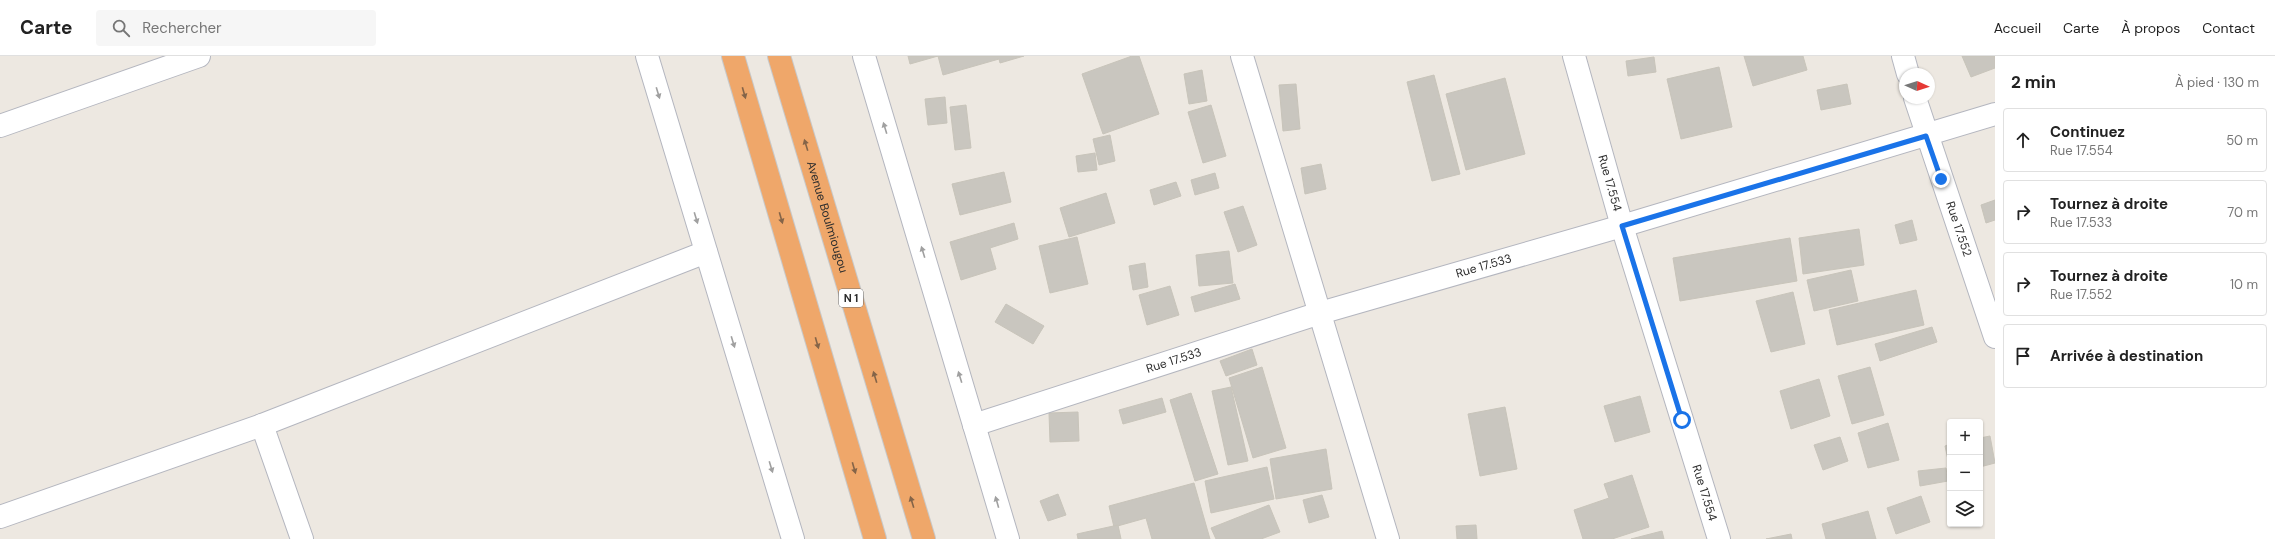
<!DOCTYPE html>
<html lang="fr">
<meta charset="utf-8">
<style>
:root{--surface:#fff;--page:#f6f6f6;--text:#222;--muted:#767676;--line:#e0e0e0}
body{margin:0;font-family:"DM Sans",sans-serif;background:var(--page);color:var(--text)}
.controls{position:absolute;right:12px;bottom:12px;display:grid;overflow:hidden;border-radius:4px;box-shadow:0 1px 3px #0004}
.controls button{width:36px;height:36px;display:grid;place-items:center;padding:0;border:0;border-bottom:1px solid var(--line);background:var(--surface);color:var(--text);font:20px sans-serif}
.compass{position:absolute;left:1899px;top:12px;width:36px;height:36px;border-radius:50%;background:var(--surface);box-shadow:0 1px 3px #0004;rotate:93deg}
.stop{position:absolute;width:12px;height:12px;margin:-9px;border:3px solid #1a73e8;border-radius:50%;background:#fff}
.stop.end{background:#1a73e8;border-color:#fff;box-shadow:0 1px 4px #0008}
.list{margin:0;padding:0;list-style:none}
h2{display:flex;justify-content:space-between;align-items:center;height:52px;margin:0;padding:0 16px;font-size:17px}
h2 small{font-size:13px;font-weight:400;color:var(--muted)}
.list li{display:grid;grid-template-columns:26px 1fr auto;gap:12px;align-items:center;box-sizing:border-box;height:64px;margin:0 8px 8px;padding:0 8px;border:1px solid var(--line);border-radius:4px}
.list b{display:block;font-size:15px;white-space:nowrap}
.list p{margin:0;font-size:13px;white-space:nowrap;color:var(--muted)}
.list em{font-size:13px;font-style:normal;color:var(--muted)}
.icon{flex:none;width:22px;height:22px;fill:none;stroke:currentColor;stroke-width:2;stroke-linecap:round;stroke-linejoin:round}
.map{position:relative;flex:none;width:1995px;height:483px;overflow:hidden}
header{display:flex;align-items:center;gap:24px;box-sizing:border-box;height:56px;padding:0 20px;background:var(--surface);border-bottom:1px solid var(--line)}
header strong{font-size:19px}
nav{display:flex;gap:22px;margin-inline-start:auto;font-size:14px}
.search{width:280px;height:36px;background:var(--page);display:flex;align-items:center;gap:10px;box-sizing:border-box;padding:0 14px;border-radius:4px;color:var(--muted);font-size:15px}
main{display:flex}
aside{flex:1;background:var(--surface)}
.map>svg:first-child{display:block}
</style>
<header>
<strong>Carte</strong>
<div class="search"><svg class="icon" aria-label="search" viewBox="0 0 24 24"><circle cx="10" cy="10" r="6"/><path d="M15 15l6 6"/></svg>Rechercher</div>
<nav><a>Accueil</a><a>Carte</a><a>À propos</a><a>Contact</a></nav>
</header>
<main>
<div class="map">
<svg width="1995" height="483" viewBox="0 0 1995 483">
<rect width="100%" height="100%" fill="#ede8e1"/>
<!-- building -->
<g fill="#c9c6bf" stroke="#c8c4ba">
<polygon points="908,0 1024,0 1000,7 999,3 943,19 938,0 910,8"/>
<polygon points="1132,0 1139,0 1159,58 1103,78 1082,18"/>
<polygon points="1744,0 1803,0 1807,14 1753,30"/>
<polygon points="1962,0 1995,0 1995,12 1971,21"/>
<polygon points="1654,1 1656,16 1628,20 1626,5"/>
<polygon points="1719,11 1732,71 1681,83 1667,23"/>
<polygon points="1202,14 1207,45 1189,48 1184,18"/>
<polygon points="1434,19 1460,118 1432,125 1407,26"/>
<polygon points="1505,22 1525,98 1466,114 1446,38"/>
<polygon points="1296,28 1300,73 1283,75 1279,29"/>
<polygon points="1847,28 1851,48 1821,54 1817,34"/>
<polygon points="945,41 947,67 928,69 925,43"/>
<polygon points="966,49 971,92 955,94 950,51"/>
<polygon points="1211,49 1226,100 1203,107 1188,56"/>
<polygon points="1110,79 1115,105 1099,109 1093,83"/>
<polygon points="1095,97 1097,114 1078,116 1076,100"/>
<polygon points="1321,108 1326,133 1305,138 1301,112"/>
<polygon points="1004,116 1011,146 960,159 952,128"/>
<polygon points="1215,117 1219,132 1195,139 1191,124"/>
<polygon points="1176,126 1181,140 1154,149 1150,134"/>
<polygon points="1106,137 1115,167 1069,181 1060,152"/>
<polygon points="1995,144 1995,164 1986,167 1981,149"/>
<polygon points="1243,150 1257,189 1238,196 1224,156"/>
<polygon points="1912,164 1917,184 1900,188 1895,169"/>
<polygon points="1014,167 1018,183 990,192 996,213 961,224 950,186"/>
<polygon points="1859,173 1864,209 1803,218 1799,182"/>
<polygon points="1077,181 1088,228 1050,237 1039,190"/>
<polygon points="1790,182 1797,225 1680,245 1673,202"/>
<polygon points="1229,195 1233,227 1199,230 1196,199"/>
<polygon points="1145,207 1148,231 1133,234 1129,210"/>
<polygon points="1851,214 1858,245 1814,255 1807,224"/>
<polygon points="1235,228 1240,243 1195,256 1191,241"/>
<polygon points="1170,230 1179,259 1147,269 1139,239"/>
<polygon points="1916,234 1924,269 1837,289 1829,254"/>
<polygon points="1793,236 1805,288 1771,296 1756,245"/>
<polygon points="1006,248 1044,270 1033,288 995,266"/>
<polygon points="1932,271 1937,286 1880,305 1875,288"/>
<polygon points="1252,293 1257,309 1226,320 1220,305"/>
<polygon points="1262,311 1286,392 1253,402 1229,322"/>
<polygon points="1870,311 1884,359 1852,368 1838,320"/>
<polygon points="1819,323 1830,360 1791,373 1780,335"/>
<polygon points="1231,331 1248,405 1228,409 1212,335"/>
<polygon points="1191,337 1218,418 1195,425 1170,344"/>
<polygon points="1640,340 1650,376 1615,386 1604,350"/>
<polygon points="1162,342 1166,356 1123,368 1119,354"/>
<polygon points="1505,351 1517,413 1480,420 1468,358"/>
<polygon points="1078,356 1079,385 1050,386 1049,357"/>
<polygon points="1888,367 1899,404 1868,412 1858,377"/>
<polygon points="1990,380 1995,407 1980,411 1980,382"/>
<polygon points="1840,381 1848,405 1823,414 1814,389"/>
<polygon points="1950,388 1950,413 1945,390"/>
<polygon points="1326,393 1332,433 1276,443 1270,403"/>
<polygon points="1267,411 1274,443 1211,457 1205,425"/>
<polygon points="1946,412 1948,425 1920,430 1918,415"/>
<polygon points="1632,419 1649,471 1612,483 1583,483 1574,454 1609,442 1604,428"/>
<polygon points="1194,427 1210,483 1152,483 1146,462 1114,471 1109,450"/>
<polygon points="1058,438 1066,459 1048,465 1040,445"/>
<polygon points="1322,439 1329,461 1309,467 1303,444"/>
<polygon points="1921,440 1930,466 1896,478 1887,452"/>
<polygon points="1269,449 1280,476 1261,483 1216,483 1211,472"/>
<polygon points="1868,455 1876,483 1826,483 1822,468"/>
<polygon points="1118,469 1121,483 1078,483 1077,478"/>
<polygon points="1476,469 1477,483 1457,483 1456,470"/>
<polygon points="1662,475 1664,483 1631,483"/>
<polygon points="1791,478 1792,483 1766,483"/>
</g>
<g fill="none" stroke-linecap="round" stroke-linejoin="round">
<defs>
<g id="street">
<polyline points="647,0 793,483"/>
<polyline points="864,0 1008,483"/>
<polyline points="1242,0 1388,483"/>
<path id="s1" d="M1574 0 1622 170 1719 483"/>
<polyline points="1903,0 1908,18"/>
<path id="s2" d="M1915 42 1995 281"/>
<polyline points="0,70 199,0"/>
<polyline points="262,369 302,483"/>
<path id="s3" d="M974 369 1320 257 1622 170 1995 58"/>
<polyline points="0,461 262,369 706,196"/>
</g>
<g id="highway">
<polyline points="733,0 875,483"/>
<path id="s4" d="M779 0 924 483"/>
</g>
</defs>
<!-- street casing -->
<use href="#street" stroke="#b4b6bf" stroke-width="24"/>
<!-- highway casing -->
<use href="#highway" stroke="#c8c8c8" stroke-width="24"/>
<!-- street -->
<use href="#street" stroke="#fff" stroke-width="22"/>
<!-- highway -->
<use href="#highway" stroke="#efa76a" stroke-width="22"/>
</g>
<!-- one-way arrows -->
<defs><path id="oneway-solid" d="M-6-.8H1V-3.2L6.5 0L1 3.2V.8H-6Z"/></defs>
<g fill="#a0a0a0">
<use href="#oneway-solid" transform="translate(658 37) rotate(73)"/>
<use href="#oneway-solid" transform="translate(885 72) rotate(-107)"/>
<use href="#oneway-solid" transform="translate(696 162) rotate(73)"/>
<use href="#oneway-solid" transform="translate(923 196) rotate(-107)"/>
<use href="#oneway-solid" transform="translate(733 286) rotate(73)"/>
<use href="#oneway-solid" transform="translate(960 321) rotate(-107)"/>
<use href="#oneway-solid" transform="translate(771 411) rotate(73)"/>
<use href="#oneway-solid" transform="translate(997 446) rotate(-106)"/>
</g>
<g fill="#846448">
<use href="#oneway-solid" transform="translate(744 37) rotate(74)"/>
<use href="#oneway-solid" transform="translate(806 89) rotate(-107)"/>
<use href="#oneway-solid" transform="translate(781 162) rotate(74)"/>
<use href="#oneway-solid" transform="translate(817 287) rotate(74)"/>
<use href="#oneway-solid" transform="translate(875 321) rotate(-107)"/>
<use href="#oneway-solid" transform="translate(854 412) rotate(74)"/>
<use href="#oneway-solid" transform="translate(912 446) rotate(-107)"/>
</g>
<g fill="none" stroke-linecap="round" stroke-linejoin="round">
<!-- route -->
<polyline stroke="#1a73e8" stroke-width="5" points="1682,364 1622,170 1926,80 1941,123"/>
</g>
<g text-anchor="middle" stroke-width="3" stroke-linejoin="round" paint-order="stroke">
<!-- shield labels -->
<rect fill="#fff" stroke="#6c6c6c" stroke-width="1" x="839" y="233" width="24" height="18" rx="3"/>
<g font-size="11" font-weight="bold" fill="#2d2d2d">
<text x="851" y="246">N 1</text>
</g>
<!-- street labels -->
<g font-size="12" fill="#2d2d2d" stroke="#fff">
<text dy="4" stroke="none"><textPath href="#s1" startOffset="132">Rue 17.554</textPath></text>
<text dy="4" stroke="none"><textPath href="#s4" startOffset="168">Avenue Boulmiougou</textPath></text>
<text dy="4" stroke="none"><textPath href="#s2" startOffset="138">Rue 17.552</textPath></text>
<text dy="4" stroke="none"><textPath href="#s3" startOffset="534">Rue 17.533</textPath></text>
<text dy="4" stroke="none"><textPath href="#s3" startOffset="210">Rue 17.533</textPath></text>
<text dy="4" stroke="none"><textPath href="#s1" startOffset="456">Rue 17.554</textPath></text>
</g>
</g>
</svg>
<div class="controls">
<button>+</button>
<button>−</button>
<button><svg class="icon" aria-label="layers" viewBox="0 0 24 24"><path d="M12 4l9 5-9 5-9-5zM3 14l9 5 9-5"/></svg></button>
</div>
<svg class="compass" viewBox="-18 -18 36 36"><path d="M0-13l5 13h-10z" fill="#e53935"/><path d="M0 13l5-13h-10z" fill="#767676"/></svg>
<div class="stop" style="left:1682px;top:364px"></div>
<div class="stop end" style="left:1941px;top:123px"></div>
</div>
<aside>
<h2>2 min<small>À pied · 130 m</small></h2>
<ul class="list">
<li><svg class="icon" aria-label="ahead" viewBox="0 0 24 24"><path d="M12 20V5M6 11l6-6 6 6"/></svg><div><b>Continuez</b><p>Rue 17.554</p></div><em>50 m</em></li>
<li><svg class="icon" aria-label="right" viewBox="0 0 24 24"><path d="M7 20v-9h11M14 6l5 5-5 5"/></svg><div><b>Tournez à droite</b><p>Rue 17.533</p></div><em>70 m</em></li>
<li><svg class="icon" aria-label="right" viewBox="0 0 24 24"><path d="M7 20v-9h11M14 6l5 5-5 5"/></svg><div><b>Tournez à droite</b><p>Rue 17.552</p></div><em>10 m</em></li>
<li><svg class="icon" aria-label="arrive" viewBox="0 0 24 24"><path d="M6 21V4h12l-3 4 3 4H6"/></svg><div><b>Arrivée à destination</b></div></li>
</ul>
</aside>
</main>
